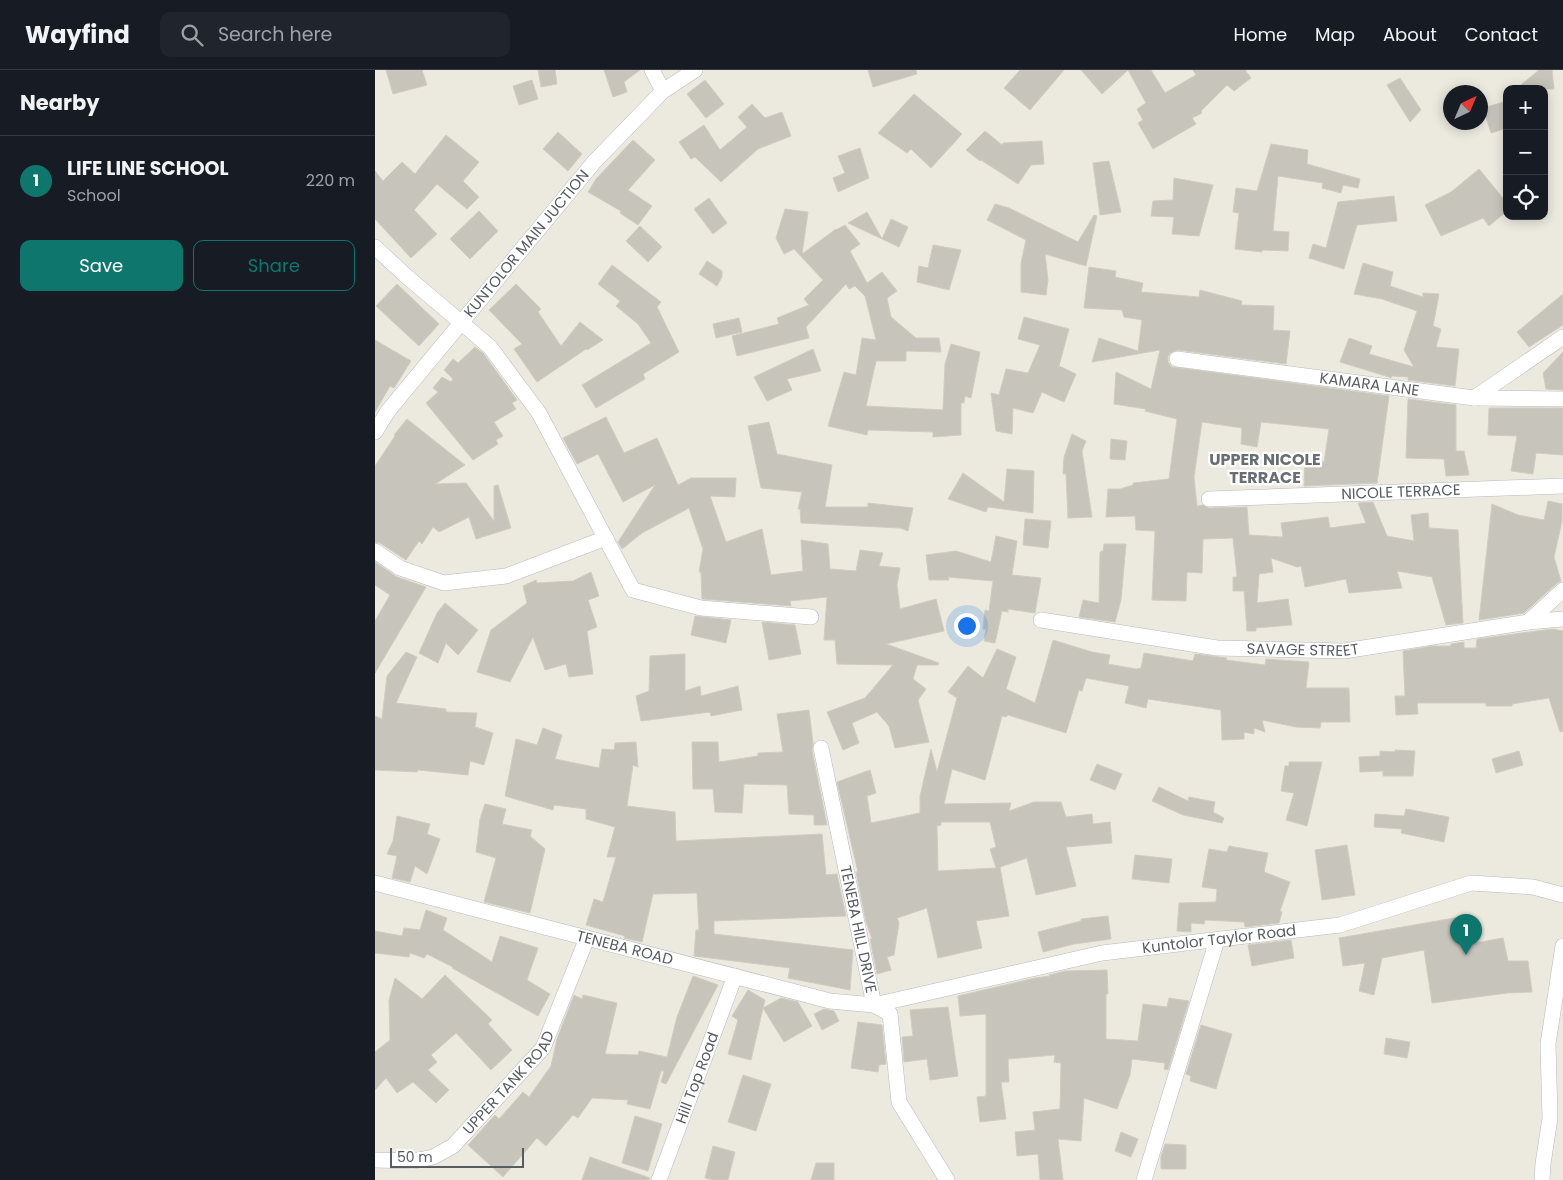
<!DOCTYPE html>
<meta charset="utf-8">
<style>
:root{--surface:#171b24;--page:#20242c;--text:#f1f3f6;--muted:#9ea1a6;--line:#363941;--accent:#0f766e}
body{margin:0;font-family:Poppins,sans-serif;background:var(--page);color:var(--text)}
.controls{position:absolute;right:15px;top:15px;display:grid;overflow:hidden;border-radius:10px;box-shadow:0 2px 12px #0003}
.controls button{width:45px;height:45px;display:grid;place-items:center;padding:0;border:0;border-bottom:1px solid var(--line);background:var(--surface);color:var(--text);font:25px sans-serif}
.compass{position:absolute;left:1068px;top:15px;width:45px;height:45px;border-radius:50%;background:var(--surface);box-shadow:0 2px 12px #0003;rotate:44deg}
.scale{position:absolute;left:15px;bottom:12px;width:134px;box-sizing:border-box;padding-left:5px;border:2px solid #585c61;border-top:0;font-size:14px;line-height:18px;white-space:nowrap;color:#585c61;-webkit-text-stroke:4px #fff;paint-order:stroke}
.you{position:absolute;left:591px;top:555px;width:18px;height:18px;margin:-12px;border:4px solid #fff;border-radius:50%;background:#1a73e8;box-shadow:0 0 0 8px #1a73e833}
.badge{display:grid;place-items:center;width:32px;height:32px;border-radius:50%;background:var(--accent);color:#fff;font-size:16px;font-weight:700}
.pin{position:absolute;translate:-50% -41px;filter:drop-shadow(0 1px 2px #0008)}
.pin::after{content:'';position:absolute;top:26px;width:18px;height:15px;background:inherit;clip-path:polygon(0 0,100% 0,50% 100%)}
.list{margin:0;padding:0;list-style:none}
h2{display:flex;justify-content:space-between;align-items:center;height:65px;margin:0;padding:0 20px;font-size:21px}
h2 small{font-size:16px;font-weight:400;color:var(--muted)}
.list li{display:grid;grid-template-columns:32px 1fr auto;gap:15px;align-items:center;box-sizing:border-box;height:90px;padding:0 20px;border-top:1px solid var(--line)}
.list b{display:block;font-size:19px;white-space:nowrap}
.list p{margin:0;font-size:16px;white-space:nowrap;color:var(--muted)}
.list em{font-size:16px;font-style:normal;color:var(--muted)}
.actions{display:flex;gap:10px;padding:15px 20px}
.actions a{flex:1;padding:11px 0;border:1px solid var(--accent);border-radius:10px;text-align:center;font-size:18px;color:var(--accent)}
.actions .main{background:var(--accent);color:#fff}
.icon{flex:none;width:28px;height:28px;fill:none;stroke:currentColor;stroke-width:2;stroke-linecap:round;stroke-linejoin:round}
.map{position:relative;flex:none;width:1188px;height:1110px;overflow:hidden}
header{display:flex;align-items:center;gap:30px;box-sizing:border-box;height:70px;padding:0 25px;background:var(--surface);border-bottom:1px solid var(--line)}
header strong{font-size:24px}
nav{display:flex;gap:28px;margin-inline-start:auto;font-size:18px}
.search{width:350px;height:45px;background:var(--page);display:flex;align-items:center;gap:12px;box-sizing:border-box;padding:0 18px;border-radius:10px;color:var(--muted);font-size:19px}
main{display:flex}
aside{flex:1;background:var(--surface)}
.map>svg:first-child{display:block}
</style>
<header>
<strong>Wayfind</strong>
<div class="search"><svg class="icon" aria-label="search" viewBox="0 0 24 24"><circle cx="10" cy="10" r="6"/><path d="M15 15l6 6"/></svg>Search here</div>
<nav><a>Home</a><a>Map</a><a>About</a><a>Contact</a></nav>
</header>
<main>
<aside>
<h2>Nearby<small></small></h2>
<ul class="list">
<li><span class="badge">1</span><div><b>LIFE LINE SCHOOL</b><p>School</p></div><em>220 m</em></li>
</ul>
<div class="actions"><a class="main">Save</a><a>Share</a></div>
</aside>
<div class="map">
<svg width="1188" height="1110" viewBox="0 0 1188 1110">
<rect width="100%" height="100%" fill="#eceadf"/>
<!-- building -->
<g fill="#c7c4bc" stroke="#d1ccbe" fill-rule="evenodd">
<polygon points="11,0 47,0 52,15 18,24"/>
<polygon points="163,0 180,0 182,14 166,17"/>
<polygon points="229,0 265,0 249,12 252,22 238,27"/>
<polygon points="493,0 541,0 542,4 498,17"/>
<polygon points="645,0 689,0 655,40 629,18"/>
<polygon points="706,0 753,0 727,24"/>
<polygon points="753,0 776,0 790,23 821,5 818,0 870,0 876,8 859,21 852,15 826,41 827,43 817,48 821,54 778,79 763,53 768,50 762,39 771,33"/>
<polygon points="1164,0 1177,0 1179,19 1141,19"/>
<polygon points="1025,8 1046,40 1035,52 1012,15"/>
<polygon points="157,10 163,29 144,35 138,16"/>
<polygon points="330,10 349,34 331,48 312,24"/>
<polygon points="539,24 587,64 556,98 536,79 532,83 503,63"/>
<polygon points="1132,31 1132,58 1116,63 1108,38"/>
<polygon points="377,34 390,48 407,42 416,66 383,79 346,112 320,87 316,89 304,72 329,55 345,80 372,57 363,47"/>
<polygon points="610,61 627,75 628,73 667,71 669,94 656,95 643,114 606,90 605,91 591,80"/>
<polygon points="183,62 207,84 193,101 168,79"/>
<polygon points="71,65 104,92 88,111 104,127 92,139 62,114 39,140 62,164 36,188 0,149 0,101 8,111 27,92 40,104"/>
<polygon points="258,70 280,90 253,120 277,136 263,155 245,143 246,141 213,122 221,109"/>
<polygon points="896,74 933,80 932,94 985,109 983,118 968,115 966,123 947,118 948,113 903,106 898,161 914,162 913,181 887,180 887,182 860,179 864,143 858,142 861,118 882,121"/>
<polygon points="485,78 494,108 463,122 458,108 470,103 463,86"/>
<polygon points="734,91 746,142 725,145 718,93"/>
<polygon points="1104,99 1132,133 1132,141 1114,156 1108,148 1066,166 1050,135 1076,122"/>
<polygon points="799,108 838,115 824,166 797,164 799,147 776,146 778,131 798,130"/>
<polygon points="1019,126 1022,151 982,155 969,199 934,188 938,174 951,178 963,132"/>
<polygon points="334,128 352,153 338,164 319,139"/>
<polygon points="620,134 634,138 703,172 719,145 722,146 711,196 670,184 673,210 671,225 646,222 646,193 651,170 612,150"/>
<polygon points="410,139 433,142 427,184 461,159 461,160 470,155 485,174 475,181 492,213 507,202 522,221 512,228 516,247 541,268 564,268 566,282 531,281 531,291 501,291 491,336 568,340 570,294 576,274 605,282 596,328 590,326 589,333 586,333 586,365 558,367 558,362 493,360 492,365 453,356 469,302 481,305 487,268 501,270 490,226 480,216 474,219 471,214 431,257 434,268 362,286 357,266 404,254 402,248 434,235 429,229 448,210 419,179 409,184 401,168"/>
<polygon points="104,141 123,161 95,189 75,169"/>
<polygon points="492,142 507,169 516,149 533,157 524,177 473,153"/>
<polygon points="265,156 287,177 273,192 251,171"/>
<polygon points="558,175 586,180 574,220 542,212 544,196 553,198"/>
<polygon points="332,191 347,201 347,207 342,216 324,204"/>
<polygon points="988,193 1018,202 1015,216 1048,227 1048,223 1064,224 1058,256 1066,259 1061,277 1084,279 1080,316 1033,310 1033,307 1017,306 1016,308 1014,307 965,292 974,268 997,276 994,284 1039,297 1029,280 1042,241 1007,229 979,224"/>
<polygon points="237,195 286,232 282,237 304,282 268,304 270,309 221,338 207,315 276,273 263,254 241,236 245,231 223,214"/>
<polygon points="714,197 741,201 740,207 768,213 766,222 824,227 825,220 867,231 866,235 899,236 898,260 915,261 911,294 803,280 795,283 793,287 793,292 797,297 1014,326 1002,413 929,416 930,391 949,392 954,359 886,352 882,377 866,374 867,358 827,352 819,407 822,436 828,435 834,438 872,437 874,465 908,467 906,453 953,447 955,458 991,453 983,433 998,432 1012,466 1039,471 1036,445 1053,443 1054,458 1083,460 1088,553 1071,555 1057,507 1022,501 1027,518 974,523 971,509 930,517 926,496 922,497 896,488 898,502 884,504 882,533 913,529 917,555 881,558 881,561 872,561 869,521 858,521 858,507 862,507 858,468 828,469 827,503 812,502 811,531 777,530 780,461 761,460 760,446 731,447 733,419 745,419 758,415 758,413 794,409 802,349 770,341 771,339 739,334 741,302 776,319 785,280 717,292 724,268 763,281 767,250 749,247 747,240 709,238"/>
<polygon points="22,214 64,254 44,276 1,236"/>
<polygon points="141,214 166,239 163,242 186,276 205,252 228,270 212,280 211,279 162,312 139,279 147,274 114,240"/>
<polygon points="1188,224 1188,255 1154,277 1142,262"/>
<polygon points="649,247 694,259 684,296 701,304 689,332 667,322 658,343 638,338 637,364 621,361 616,323 624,325 631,299 653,303 665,275 643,269"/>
<polygon points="364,248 367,262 341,268 338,254"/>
<polygon points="0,270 36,291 19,318 15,316 0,342"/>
<polygon points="100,277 108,283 142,330 137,333 141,339 119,352 128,366 121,370 123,374 98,390 51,333 63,322 58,318 67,307 76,312 78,309 69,300 78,289 83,293"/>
<polygon points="438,279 446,301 412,309 417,320 392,331 379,307"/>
<polygon points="1188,282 1188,320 1171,319 1168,303"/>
<polygon points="1033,329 1081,335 1081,381 1089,381 1094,405 1071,406 1069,389 1031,388"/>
<polygon points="1114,338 1188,338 1188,385 1161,383 1158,404 1136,401 1142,366 1113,365"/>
<polygon points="231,347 249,383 282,368 303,415 316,408 361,408 360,427 335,426 351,472 387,459 396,505 428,501 426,470 453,474 455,499 481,501 485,480 508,483 504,496 525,498 522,515 525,539 561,529 569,561 511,574 564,593 563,595 542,595 538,609 551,619 543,630 554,672 520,678 514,656 502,642 477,653 484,673 468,680 452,642 490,628 518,595 462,594 460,570 449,570 452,527 415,531 416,536 327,529 326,502 324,502 328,479 314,438 267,463 247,479 243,472 280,415 248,432 223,384 202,394 188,368"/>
<polygon points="32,349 90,395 60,414 91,413 119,451 119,416 123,415 136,458 101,469 94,447 64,462 58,457 47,474 44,471 31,490 5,473 0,472 0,396 20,366 19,365"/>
<polygon points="394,352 402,384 457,395 450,437 493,437 493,433 538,438 533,461 525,458 426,453 425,439 423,439 427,422 386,418 373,356"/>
<polygon points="697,364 711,371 707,381 717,447 693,448 691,404 688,404 689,387"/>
<polygon points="736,369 752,371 750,390 735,389"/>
<polygon points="632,399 659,401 658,443 613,437 611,442 573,429 588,403 629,432"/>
<polygon points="1173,431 1187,434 1187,451 1179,487 1186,511 1182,513 1149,543 1104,550 1117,434 1143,445 1169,450"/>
<polygon points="650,449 676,451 673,478 648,475"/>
<polygon points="621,466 642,471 637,505 666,508 660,543 633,539 633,542 627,541 620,573 609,571 611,559 608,559 610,540 614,541 618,511 573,507 574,510 554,510 551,485 581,481 616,492"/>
<polygon points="729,474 751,474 746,530 740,552 704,547 708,530 724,533 725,482 728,481"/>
<polygon points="0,492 22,507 51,517 0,603 0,551 15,525 0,515"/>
<polygon points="216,502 224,526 213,530 222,557 212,561 218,604 194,607 191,594 170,600 158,567 135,612 102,602 116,560 152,533 148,516 161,510 162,513 198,511"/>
<polygon points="70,533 103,560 83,585 71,573 63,593 44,583 62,543"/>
<polygon points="320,546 356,550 351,573 316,565"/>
<polygon points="387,552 420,555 426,584 394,590"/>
<polygon points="1177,559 1188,561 1188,661 1185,662 1174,628 1137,634 1137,636 1111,636 1111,633 1042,633 1043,644 1021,645 1020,626 1030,626 1028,581 1058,576 1076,576 1076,574 1089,572 1089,578 1101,578 1102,569"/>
<path d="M678 570 717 582 735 585 733 594 761 599 766 598 769 583 818 591 820 584 852 588 851 590 890 595 891 589 934 592 931 618H974L975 652H946L945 658 921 657 887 650 890 662 879 658V664L869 662V669L847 670 846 640 773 629 771 638 750 633 754 616 711 608 707 621 704 620 691 663 633 645 631 647 627 646 610 710 577 699 569 734 636 733 634 741 659 732H686L691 747 717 744 718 754 735 752 737 773 691 777 701 816 661 825 652 788 625 797 634 846 601 851 607 878 563 888 552 838 522 848 524 853 519 885 512 887 516 900 502 904 495 869H497L491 852 481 802H483L462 712 495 700 501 723 492 726 496 753 545 743V726L556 679 562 702 582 628 573 622 593 596 608 608 622 579 641 587 631 619 660 633ZM566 752H615L621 777 615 779 621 798 563 801 562 756 566 755Z"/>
<polygon points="31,582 42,587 21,633 71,639 71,642 102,643 100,657 118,663 109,695 95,691 93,705 43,700 42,702 0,700 0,646 7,649 12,606"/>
<polygon points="310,584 310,621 325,616 326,626 363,616 367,640 336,646 335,642 266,651 261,626 274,621 275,586"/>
<polygon points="434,640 438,673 437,680 452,755 439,755 439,745 414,744 412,715 369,714 367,743 340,742 338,719 318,719 317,672 343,672 344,692 383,686 383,683 408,682 402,644"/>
<polygon points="168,658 187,665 180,689 224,698 227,679 239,680 240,673 261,672 263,697 258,695 252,736 300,742 301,771 447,764 451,805 462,804 471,846 339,851 339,864 478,880 475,920 413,908 415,898 319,886 321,860 324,860 322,823 278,824 267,872 249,868 250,866 211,855 219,829 228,832 241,787 232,787 240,757 211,749 211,739 179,735 178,740 130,726 141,669 162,675"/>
<polygon points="1020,680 1040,681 1038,706 1008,706 1008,701 985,702 984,687 1005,686 1005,681 1020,682"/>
<polygon points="1144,681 1148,695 1121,703 1117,689"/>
<polygon points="914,692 947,692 932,756 911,750 919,723 906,721 910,696 914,696"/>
<polygon points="722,694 747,704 740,720 715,710"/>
<polygon points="784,717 813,731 814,727 840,732 838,742 849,748 847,753 808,745 777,731"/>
<polygon points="110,734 131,739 127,754 157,760 155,766 170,779 155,843 109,832 121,788 101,782 105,749"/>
<polygon points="1031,739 1074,747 1069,772 1026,763 1027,759 999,757 1000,744 1029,746"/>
<polygon points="22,746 55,754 52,764 65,769 52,804 40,796 35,812 17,808 22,786 12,784 18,771"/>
<polygon points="972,775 980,825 947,830 940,780"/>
<polygon points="854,776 893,783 889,802 915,812 905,841 907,842 904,853 870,857 869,852 830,850 829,854 816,853 816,862 802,861 804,833 841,832 842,819 827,817 834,779 852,782"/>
<polygon points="760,785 797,789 794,813 757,809"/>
<polygon points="51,840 72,848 68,860 117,892 125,866 163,878 152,910 175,924 163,946 77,898 78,897 52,884 49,888 35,883 34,887 0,883 0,861 27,866 29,858 45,860"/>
<polygon points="733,846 736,869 699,874 668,882 663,862 706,851 706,849"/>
<polygon points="1085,847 1089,875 1128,868 1133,891 1153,891 1157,922 1132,923 1057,933 1049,880 1007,888 999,925 984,921 990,893 968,896 964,868"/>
<polygon points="916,870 919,888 877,896 873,875"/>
<polygon points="732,900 733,924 731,924 731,969 763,971 768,934 792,937 794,928 814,931 793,1000 789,999 790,993 757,989 755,1005 742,1039 709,1028 706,1071 683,1069 688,1110 665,1110 663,1084 642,1086 640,1062 660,1060 658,1042 685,1039 686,993 679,992 680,985 633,989 634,1012 626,1012 631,1049 605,1052 602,1027 611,1026 611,944 585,946 583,926 660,908 675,906 674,905 690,901"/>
<polygon points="70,905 117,950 113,954 137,980 116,1000 81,963 56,985 62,992 53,1000 74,1020 61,1033 38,1012 22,1023 11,1008 0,1020 0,982 15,970 14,930 20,908 47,929"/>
<polygon points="318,906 343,915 291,1014 286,1012 289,1001 286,1001 275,1039 252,1034 253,1030 217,1028 203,1048 198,1045 171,1076 162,1068 128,1107 93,1075 120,1045 124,1049 148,1022 154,1027 176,996 182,969 199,925 207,929 208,925 242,933 230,984 263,985 264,981 292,987 302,947"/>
<polygon points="373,920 390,930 376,990 353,984 363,950 357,946"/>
<polygon points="406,928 423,932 437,956 409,972 388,938"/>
<polygon points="573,937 583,1006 555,1010 552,989 529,992 527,967 538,966 535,940"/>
<polygon points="449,939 459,941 464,951 447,960 439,944"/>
<polygon points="483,952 507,955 511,994 504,995 503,1002 476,998"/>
<polygon points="826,955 857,964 841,1019 815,1011 816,1006 811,1004"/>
<polygon points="1011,968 1035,972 1032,988 1009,984"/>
<polygon points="368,1005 396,1014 381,1061 353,1052"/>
<polygon points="260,1046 287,1054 273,1101 247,1093"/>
<polygon points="746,1062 763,1069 756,1087 740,1081"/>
<polygon points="790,1074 811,1075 811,1099 786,1099 786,1086"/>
<polygon points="338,1076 360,1082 353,1110 338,1110 330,1108"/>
<polygon points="215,1087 275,1108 274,1110 207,1110"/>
<polygon points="441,1093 459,1093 459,1110 436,1110"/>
</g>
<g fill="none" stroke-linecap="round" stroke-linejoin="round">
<defs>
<g id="street">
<polyline points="277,0 288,21"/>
<polyline points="0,177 30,205 115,277 164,343 258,520 326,538 436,547"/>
<path id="s1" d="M802 289 1099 328 1188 329"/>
<polyline points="1099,328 1188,267"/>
<path id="s2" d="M0 362 13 341 220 91 288 21 320 0"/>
<path id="s3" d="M834 429 1188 416"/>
<polyline points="0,481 25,498 69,513 131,506 231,468"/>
<path id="s4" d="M666 550 842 578 969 581 1153 552 1188 549"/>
<polyline points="1153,552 1188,520"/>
<path id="s5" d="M446 678 499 935 515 944 524 1032 572 1110"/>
<path id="s6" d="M0 813 455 931 499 935 727 883 965 855 1096 813 1158 817 1188 825"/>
<path id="s7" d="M0 1090 39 1091 58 1087 78 1076 168 978 212 868"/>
<path id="s8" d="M284 1110 360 906"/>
<polyline points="769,1110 842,870"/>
<polyline points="1167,1110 1168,1094 1175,1048 1173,974 1188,876"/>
</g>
</defs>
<!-- street casing -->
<use href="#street" stroke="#b7babf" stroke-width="16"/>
<!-- street -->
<use href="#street" stroke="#fff" stroke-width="15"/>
</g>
<g text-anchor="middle" stroke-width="4.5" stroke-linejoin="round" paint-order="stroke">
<!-- street labels -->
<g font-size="15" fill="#585c61" stroke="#fff">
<text dy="5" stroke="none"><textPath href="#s2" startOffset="242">KUNTOLOR MAIN JUCTION</textPath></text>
<text dy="5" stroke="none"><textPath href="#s1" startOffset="194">KAMARA LANE</textPath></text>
<text dy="5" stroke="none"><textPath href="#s3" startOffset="192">NICOLE TERRACE</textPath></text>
<text dy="5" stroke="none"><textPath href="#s4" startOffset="264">SAVAGE STREET</textPath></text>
<text dy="5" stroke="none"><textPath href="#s5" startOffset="185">TENEBA HILL DRIVE</textPath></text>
<text dy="5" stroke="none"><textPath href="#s6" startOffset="866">Kuntolor Taylor Road</textPath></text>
<text dy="5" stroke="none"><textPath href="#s6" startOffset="258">TENEBA ROAD</textPath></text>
<text dy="5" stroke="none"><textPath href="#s8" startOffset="109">Hill Top Road</textPath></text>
<text dy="5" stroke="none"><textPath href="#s7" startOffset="166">UPPER TANK ROAD</textPath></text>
</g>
<!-- neighbourhood labels -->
<g font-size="16" font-weight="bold" fill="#696e73" stroke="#fff">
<text x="890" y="395">UPPER NICOLE<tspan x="890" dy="18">TERRACE</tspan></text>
</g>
</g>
</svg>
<div class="controls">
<button>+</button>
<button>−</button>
<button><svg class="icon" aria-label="locate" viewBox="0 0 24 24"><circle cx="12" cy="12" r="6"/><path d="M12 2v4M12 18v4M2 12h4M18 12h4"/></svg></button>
</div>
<svg class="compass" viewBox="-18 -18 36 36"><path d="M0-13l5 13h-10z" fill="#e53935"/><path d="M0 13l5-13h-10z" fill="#9ea1a6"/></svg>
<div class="scale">50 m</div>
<div class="you"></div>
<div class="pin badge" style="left:1091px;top:885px">1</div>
</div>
</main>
